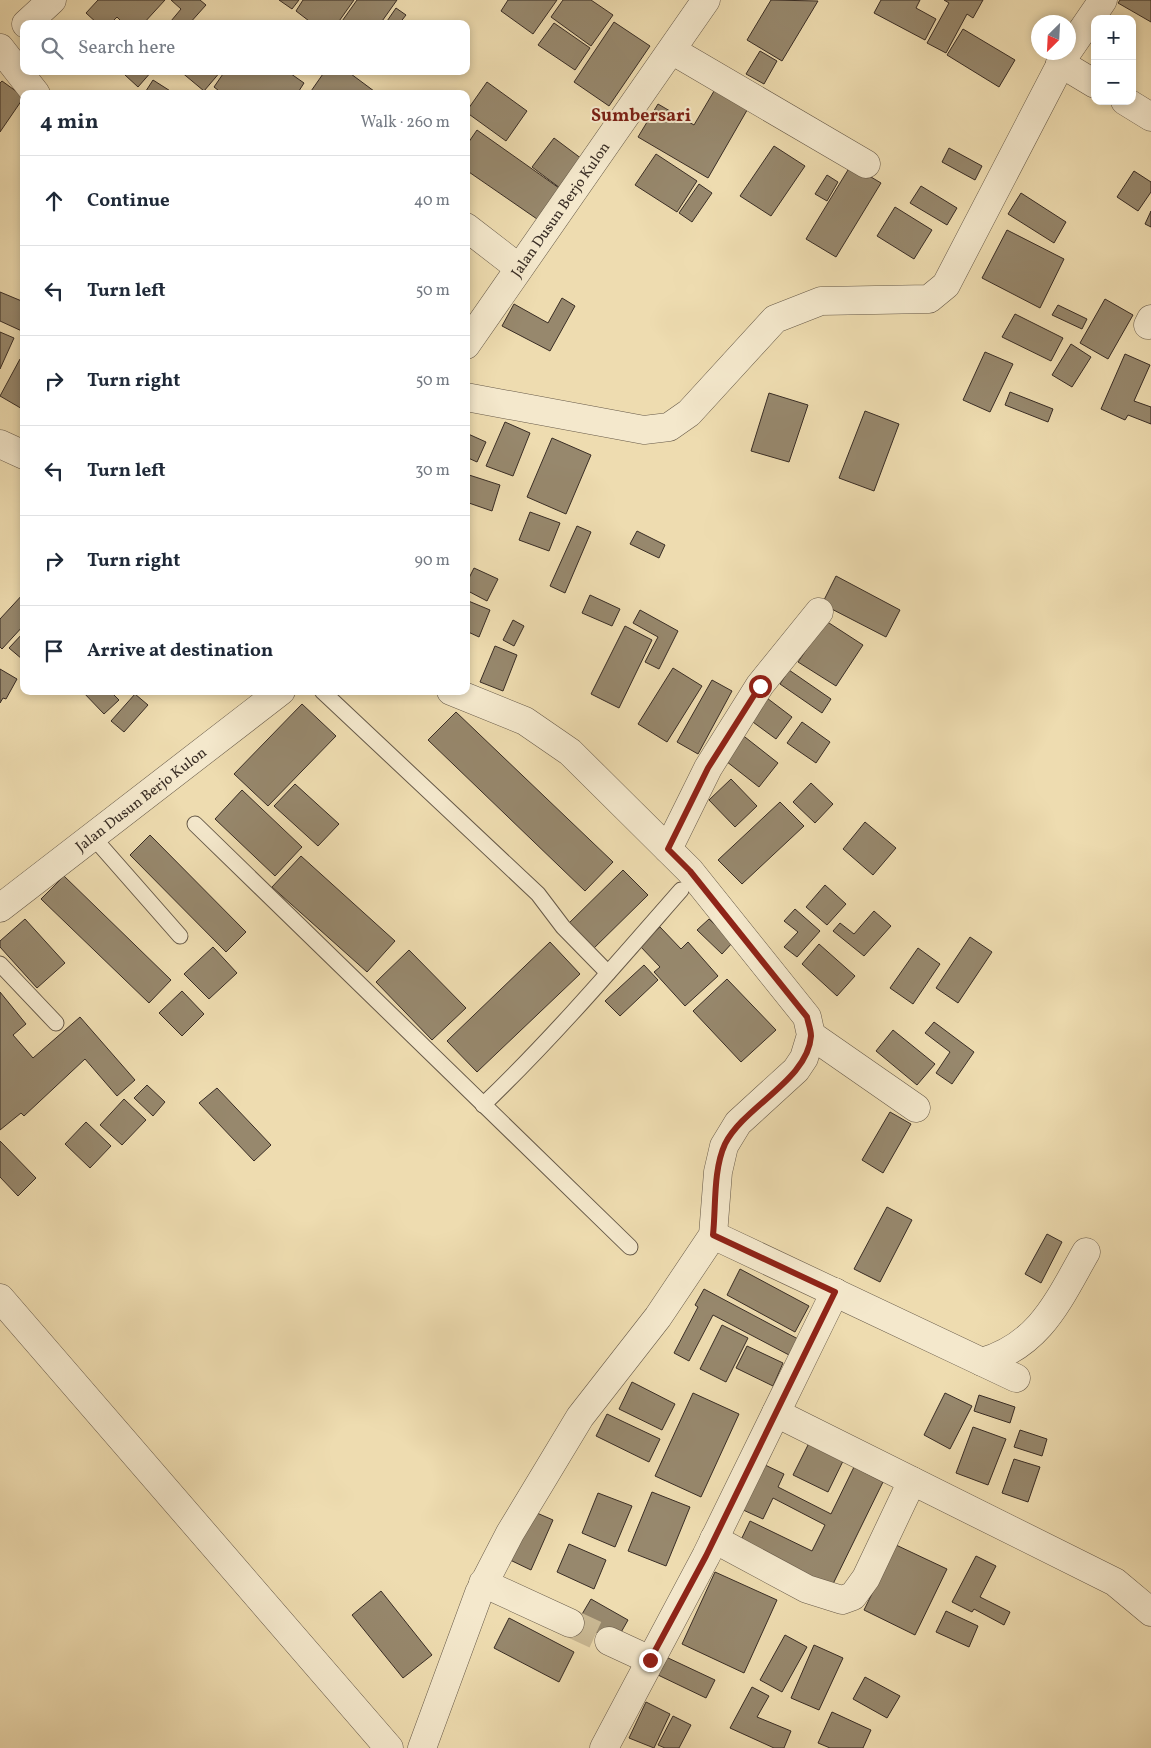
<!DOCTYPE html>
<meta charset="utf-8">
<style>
:root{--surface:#fff;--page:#f6f6f7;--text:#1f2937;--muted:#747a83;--line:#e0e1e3}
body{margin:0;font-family:Vollkorn,serif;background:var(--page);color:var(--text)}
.controls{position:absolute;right:15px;top:15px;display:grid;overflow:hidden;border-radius:10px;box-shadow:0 2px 8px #0003}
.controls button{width:45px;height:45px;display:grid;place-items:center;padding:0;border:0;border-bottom:1px solid var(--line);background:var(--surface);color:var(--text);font:25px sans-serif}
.compass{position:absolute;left:1031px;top:15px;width:45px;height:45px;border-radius:50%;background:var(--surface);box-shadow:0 2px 8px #0003;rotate:204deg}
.stop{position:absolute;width:15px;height:15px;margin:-11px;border:4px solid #8f2418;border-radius:50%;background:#fff}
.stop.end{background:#8f2418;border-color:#fff;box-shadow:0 1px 5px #0008}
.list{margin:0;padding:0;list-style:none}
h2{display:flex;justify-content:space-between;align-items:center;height:65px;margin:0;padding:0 20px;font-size:21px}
h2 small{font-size:16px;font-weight:400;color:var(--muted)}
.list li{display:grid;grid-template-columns:32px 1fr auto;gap:15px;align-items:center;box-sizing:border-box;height:90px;padding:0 20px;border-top:1px solid var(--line)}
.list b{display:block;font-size:19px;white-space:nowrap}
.list em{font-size:16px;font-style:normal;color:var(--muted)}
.icon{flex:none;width:28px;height:28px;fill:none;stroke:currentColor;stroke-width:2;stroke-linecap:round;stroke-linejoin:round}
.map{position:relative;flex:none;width:1151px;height:1748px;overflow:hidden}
.search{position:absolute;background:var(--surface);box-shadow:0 2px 8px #0003;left:20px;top:20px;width:450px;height:55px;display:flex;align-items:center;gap:12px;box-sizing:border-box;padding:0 18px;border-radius:10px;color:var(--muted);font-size:19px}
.panel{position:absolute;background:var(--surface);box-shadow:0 2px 8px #0003;left:20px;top:90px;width:450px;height:605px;border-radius:10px}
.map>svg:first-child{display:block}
</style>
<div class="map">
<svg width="1151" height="1748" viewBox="0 0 1151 1748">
<rect width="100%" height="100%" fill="#eedcb0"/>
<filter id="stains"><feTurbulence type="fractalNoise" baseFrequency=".004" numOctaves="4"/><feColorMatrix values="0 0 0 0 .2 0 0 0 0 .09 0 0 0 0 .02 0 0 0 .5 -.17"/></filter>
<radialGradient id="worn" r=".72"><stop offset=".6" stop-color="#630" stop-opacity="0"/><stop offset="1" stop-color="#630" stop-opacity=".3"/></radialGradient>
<!-- building -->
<g fill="#97886d" stroke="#392d25">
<polygon points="98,0 165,0 143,24 124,24 117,17 110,24 98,24 86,13"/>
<polygon points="171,0 200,0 206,5 189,24 174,24 171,21 181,9"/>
<polygon points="279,0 299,0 292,9"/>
<polygon points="303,0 354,0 337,24 313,24 296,11"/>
<polygon points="357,0 397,0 380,24 340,24"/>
<polygon points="508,0 557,0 533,34 501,11"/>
<polygon points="563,0 591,0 613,15 591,46 551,17"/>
<polygon points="771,0 818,1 782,61 747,40"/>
<polygon points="881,0 920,0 916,8 936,19 925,40 874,13"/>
<polygon points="944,0 983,0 973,18 967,14 946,53 927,43 949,3"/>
<polygon points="1120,0 1151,0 1151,22 1118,3"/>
<polygon points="396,8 406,15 399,24 385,24"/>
<polygon points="614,22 650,46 609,106 574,82"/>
<polygon points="554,23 590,48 575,70 538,45"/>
<polygon points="963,29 1015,60 999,87 947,55"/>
<polygon points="760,51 777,61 764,84 746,74"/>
<polygon points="128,71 152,71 138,87 125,75"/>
<polygon points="180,71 221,71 204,91"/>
<polygon points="225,71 287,71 304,83 297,94 223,94 214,87"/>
<polygon points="325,71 347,71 378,94 309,94"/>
<polygon points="153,80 175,94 144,94"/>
<polygon points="2,81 24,97 0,132 0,83"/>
<polygon points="487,82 527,111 506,141 466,112"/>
<polygon points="717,86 750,105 708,178 638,137 658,104 694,125"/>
<polygon points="477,130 559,188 537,219 466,170 466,146"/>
<polygon points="554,138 582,159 560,188 532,167"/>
<polygon points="774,146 805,166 771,216 740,196"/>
<polygon points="949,148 982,166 975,180 942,162"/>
<polygon points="656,154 697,181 677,212 635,185"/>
<polygon points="851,165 881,183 836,257 806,239"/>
<polygon points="1134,171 1151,182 1151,192 1138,211 1117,197"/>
<polygon points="827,175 838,182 827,201 815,194"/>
<polygon points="699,184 712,193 692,222 679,213"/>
<polygon points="921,186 957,208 947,225 910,203"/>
<polygon points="1021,193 1066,222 1054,243 1008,214"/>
<polygon points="895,207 932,230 914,259 877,236"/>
<polygon points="1151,211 1151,227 1145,224"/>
<polygon points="1007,230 1064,259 1040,308 982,278"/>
<polygon points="0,292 24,302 24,332 0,321"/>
<polygon points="562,298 575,306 550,351 502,326 514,304 548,323"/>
<polygon points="1105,299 1133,315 1108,359 1080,343"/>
<polygon points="1058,305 1087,319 1082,329 1052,315"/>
<polygon points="1015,314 1063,338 1051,361 1002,337"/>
<polygon points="0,332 14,338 0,369"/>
<polygon points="1071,344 1091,357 1072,387 1052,375"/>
<polygon points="985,352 1013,364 990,412 963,400"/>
<polygon points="1125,354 1150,365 1134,401 1151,407 1151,424 1128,415 1125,420 1101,409"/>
<polygon points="20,359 24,361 24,410 0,396"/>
<polygon points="1010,392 1053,409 1048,422 1005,405"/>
<polygon points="769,393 808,405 789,462 751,451"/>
<polygon points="865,411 899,424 874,491 839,478"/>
<polygon points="505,422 530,433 513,476 486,466"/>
<polygon points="466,433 486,442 477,462 466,457"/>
<polygon points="552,438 591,455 566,514 527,497"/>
<polygon points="466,474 500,485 492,511 466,502"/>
<polygon points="530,512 560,523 549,551 519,540"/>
<polygon points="577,526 591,532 565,593 550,586"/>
<polygon points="637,531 665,545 659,558 630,544"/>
<polygon points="474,568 498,579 487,601 466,590 466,584"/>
<polygon points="836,576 900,610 886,637 822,604"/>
<polygon points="24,593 24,625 2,649 0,647 0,619"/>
<polygon points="590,595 620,609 612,626 582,613"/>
<polygon points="466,600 490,610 479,637 466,631"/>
<polygon points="640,610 678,631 659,669 645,662 658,637 633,623"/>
<polygon points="513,620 524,626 514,646 503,640"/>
<polygon points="826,621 863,645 836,686 798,662"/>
<polygon points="625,626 652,640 619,708 591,694"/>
<polygon points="24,632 24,657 22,659 9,648"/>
<polygon points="495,646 517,655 503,691 480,682"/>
<polygon points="673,668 702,686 667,742 638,724"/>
<polygon points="0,669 17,679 6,699 3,698 0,703"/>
<polygon points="789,670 831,699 822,713 780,684"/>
<polygon points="712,680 732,691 698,754 677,742"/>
<polygon points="82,691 110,691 119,700 104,714"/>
<polygon points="759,692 792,717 776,739 742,714"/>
<polygon points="135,694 148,705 124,732 111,721"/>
<polygon points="302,704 336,736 268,806 234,774"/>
<polygon points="456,712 613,862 585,891 428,740"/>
<polygon points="802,722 830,742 816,763 787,743"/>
<polygon points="736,730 778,763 759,787 717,754"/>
<polygon points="731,779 757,806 735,827 709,800"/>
<polygon points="811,783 833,804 815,823 793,802"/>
<polygon points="295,784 339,824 318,846 274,806"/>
<polygon points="242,790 302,847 275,876 215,819"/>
<polygon points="780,802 804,826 742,884 718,860"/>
<polygon points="865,822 896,848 873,875 843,849"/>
<polygon points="150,835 246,932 226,952 130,855"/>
<polygon points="301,856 395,941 367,972 272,887"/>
<polygon points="623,870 648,895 591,951 566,926"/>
<polygon points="64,876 171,980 149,1003 41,899"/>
<polygon points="825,885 846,904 827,925 806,907"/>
<polygon points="795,909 820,931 797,957 784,947 798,932 784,921"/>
<polygon points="874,911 891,926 864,956 833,931 840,923 854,934"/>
<polygon points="25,919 65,963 37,988 0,947 0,941"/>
<polygon points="709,919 733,942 722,954 697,930"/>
<polygon points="660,927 681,949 688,942 718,976 685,1006 654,972 660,967 640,946"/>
<polygon points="970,937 992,952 958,1003 936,988"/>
<polygon points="550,942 580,974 477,1072 447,1041"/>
<polygon points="819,944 855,976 837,996 802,964"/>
<polygon points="213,947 237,973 209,999 184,974"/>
<polygon points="918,948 940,964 913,1004 890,988"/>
<polygon points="409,950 466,1008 432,1040 376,982"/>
<polygon points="644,965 658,980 620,1016 605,1001"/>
<polygon points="727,979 776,1030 741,1062 693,1011"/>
<polygon points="182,991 204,1014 182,1036 159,1013"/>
<polygon points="0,992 26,1024 13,1035 33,1058 80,1017 135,1080 117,1096 85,1059 24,1116 21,1113 0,1130"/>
<polygon points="934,1022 974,1052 952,1084 936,1073 950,1052 925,1033"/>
<polygon points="893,1030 935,1064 917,1085 876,1051"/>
<polygon points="147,1085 165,1102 153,1116 134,1098"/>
<polygon points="217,1088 271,1145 254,1161 199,1103"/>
<polygon points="124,1099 146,1120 122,1145 100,1125"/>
<polygon points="890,1112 911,1124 883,1173 862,1160"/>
<polygon points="86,1122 111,1146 90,1168 65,1144"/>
<polygon points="0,1141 36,1178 18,1196 0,1177"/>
<polygon points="887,1207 912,1220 880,1282 854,1269"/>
<polygon points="1047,1234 1062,1242 1041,1283 1025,1274"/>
<polygon points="740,1269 809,1306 795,1332 727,1295"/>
<polygon points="704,1289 798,1339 789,1355 713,1315 689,1361 674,1353 698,1307 695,1305"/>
<polygon points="722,1325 748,1338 726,1382 700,1369"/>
<polygon points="747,1346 783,1363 773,1386 736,1368"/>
<polygon points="632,1382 675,1404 662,1430 619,1409"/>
<polygon points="693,1393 739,1414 701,1497 655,1476"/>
<polygon points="945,1393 972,1406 950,1449 924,1435"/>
<polygon points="979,1395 1015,1407 1010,1423 974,1411"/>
<polygon points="607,1414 660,1439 649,1462 596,1436"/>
<polygon points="973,1427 1006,1439 988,1485 956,1473"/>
<polygon points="1020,1430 1047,1439 1042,1456 1014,1447"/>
<polygon points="809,1443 844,1459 828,1492 793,1475"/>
<polygon points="1014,1459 1040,1467 1028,1502 1002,1493"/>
<polygon points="763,1464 784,1474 778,1487 831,1514 854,1467 883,1482 832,1586 740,1542 750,1521 812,1551 825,1525 773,1498 763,1519 741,1509"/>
<polygon points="652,1492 690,1507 666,1566 628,1551"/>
<polygon points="598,1493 632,1506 615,1547 582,1533"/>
<polygon points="530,1510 553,1520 531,1570 508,1559"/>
<polygon points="569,1544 606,1560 594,1589 557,1572"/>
<polygon points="896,1545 947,1569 915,1635 864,1610"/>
<polygon points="976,1556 996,1566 980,1597 1010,1612 1004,1625 974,1609 972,1612 952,1602"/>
<polygon points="715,1572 777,1600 744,1673 682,1644"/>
<polygon points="381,1591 432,1655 403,1678 352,1615"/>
<polygon points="591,1599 628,1620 615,1643 578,1621"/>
<polygon points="946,1611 978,1626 969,1647 936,1632"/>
<polygon points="509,1618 574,1652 559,1682 494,1648"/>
<polygon points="785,1635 807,1647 782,1692 760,1680"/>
<polygon points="814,1645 843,1658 819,1710 791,1698"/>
<polygon points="666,1657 715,1680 706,1698 658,1675"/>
<polygon points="865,1677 900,1696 887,1718 853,1699"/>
<polygon points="752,1687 769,1696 757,1717 791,1731 784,1748 774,1748 730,1728"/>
<polygon points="646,1702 670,1714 654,1748 629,1738"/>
<polygon points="832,1712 871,1730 863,1748 830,1748 818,1743"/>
<polygon points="673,1716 691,1725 679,1748 665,1748 658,1745"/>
</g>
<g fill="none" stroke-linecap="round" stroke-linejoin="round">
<!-- minor-tunnel -->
<polyline stroke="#cab994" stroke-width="28" stroke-dasharray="28 14" stroke-linecap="butt" points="570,1623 609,1641"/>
<defs>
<g id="service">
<polyline points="322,691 538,894 563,927 608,973"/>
<polyline points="195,824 630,1247"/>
<polyline points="93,837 180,936"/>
<polyline points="0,964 56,1023"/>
<path d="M483 1105C553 1038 617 963 681 890"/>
</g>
<g id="minor">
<polyline points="26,24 52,0"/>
<polyline points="0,48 36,94"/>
<polyline points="673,51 866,164"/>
<polyline points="1068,51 1103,0"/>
<polyline points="1060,63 1095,84"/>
<polyline points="1125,101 1151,117"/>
<polyline points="466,227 519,268"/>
<polyline points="1148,325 1151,319"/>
<path id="s1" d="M466 345 706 0"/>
<polyline points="466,397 644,430 669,427 689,413 775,319 821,301 929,299 946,285 1067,52"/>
<polyline points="0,444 24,455"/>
<polyline points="668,849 708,768 760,685 819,612"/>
<path id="s2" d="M0 908 281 691"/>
<polyline points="811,1035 916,1108"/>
<polyline points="713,1235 1016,1378"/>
<polyline points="0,1298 389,1748"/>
<path d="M982 1362C1040 1345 1058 1301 1086 1252"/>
<polyline points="776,1413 1115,1582 1151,1612"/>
<polyline points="714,1539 807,1589 842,1600 853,1596 866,1578 912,1481"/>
<polyline points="483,1583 570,1623"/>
<polyline points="609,1641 650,1660"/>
<polyline points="422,1748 479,1593 510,1533 580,1417 658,1317 713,1235 718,1172 724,1146 738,1123 796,1070 804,1058 811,1035 807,1017 690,871 570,752 525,721 451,691"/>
<polyline points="604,1748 706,1556 835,1292"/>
</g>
</defs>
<!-- service casing -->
<use href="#service" stroke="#665948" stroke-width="17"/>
<!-- minor casing -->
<use href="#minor" stroke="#665948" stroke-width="29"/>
<!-- service -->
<use href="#service" stroke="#f4e8cc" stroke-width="15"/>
<!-- minor -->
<use href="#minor" stroke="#f4e8cc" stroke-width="28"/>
</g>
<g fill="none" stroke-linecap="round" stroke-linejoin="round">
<!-- route -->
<path stroke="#8f2418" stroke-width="6" d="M650 1660 706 1556 835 1292 713 1235C716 1207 713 1170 725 1144 744 1106 808 1080 811 1036 811 1030 808 1022 807 1017L690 871 668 849 708 768 760 686"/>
</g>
<g text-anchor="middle" stroke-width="4" stroke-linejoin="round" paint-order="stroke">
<!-- street labels -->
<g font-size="15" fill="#392d25" stroke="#f4e8cc">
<text dy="5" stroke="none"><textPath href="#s1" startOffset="165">Jalan Dusun Berjo Kulon</textPath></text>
<text dy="5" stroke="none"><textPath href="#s2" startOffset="178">Jalan Dusun Berjo Kulon</textPath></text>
</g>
<!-- quarter labels -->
<g font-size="18" font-weight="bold" fill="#7a1f14" stroke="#f4e8cc">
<text x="641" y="121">Sumbersari</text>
</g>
</g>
<rect width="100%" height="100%" filter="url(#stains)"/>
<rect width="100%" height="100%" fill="url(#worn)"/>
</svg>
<div class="controls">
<button>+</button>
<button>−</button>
</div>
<svg class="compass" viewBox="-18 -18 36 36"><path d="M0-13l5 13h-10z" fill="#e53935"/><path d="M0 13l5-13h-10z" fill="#747a83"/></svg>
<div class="stop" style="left:760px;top:686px"></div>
<div class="stop end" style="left:650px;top:1660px"></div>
<div class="search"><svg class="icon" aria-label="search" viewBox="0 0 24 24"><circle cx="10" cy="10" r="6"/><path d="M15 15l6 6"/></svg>Search here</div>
<section class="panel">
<h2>4 min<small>Walk · 260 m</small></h2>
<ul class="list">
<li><svg class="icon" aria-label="ahead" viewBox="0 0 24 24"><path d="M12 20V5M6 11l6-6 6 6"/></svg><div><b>Continue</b></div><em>40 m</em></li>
<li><svg class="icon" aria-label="left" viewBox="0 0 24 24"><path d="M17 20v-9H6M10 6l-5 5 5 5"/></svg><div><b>Turn left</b></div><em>50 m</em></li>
<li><svg class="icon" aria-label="right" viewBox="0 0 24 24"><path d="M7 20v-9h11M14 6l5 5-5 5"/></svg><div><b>Turn right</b></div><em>50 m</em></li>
<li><svg class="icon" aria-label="left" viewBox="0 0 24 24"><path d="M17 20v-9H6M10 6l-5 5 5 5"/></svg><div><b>Turn left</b></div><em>30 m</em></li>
<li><svg class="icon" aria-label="right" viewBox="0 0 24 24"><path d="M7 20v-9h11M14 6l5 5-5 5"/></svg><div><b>Turn right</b></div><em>90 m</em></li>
<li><svg class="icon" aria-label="arrive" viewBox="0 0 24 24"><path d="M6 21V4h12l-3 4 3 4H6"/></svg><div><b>Arrive at destination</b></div></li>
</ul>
</section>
</div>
